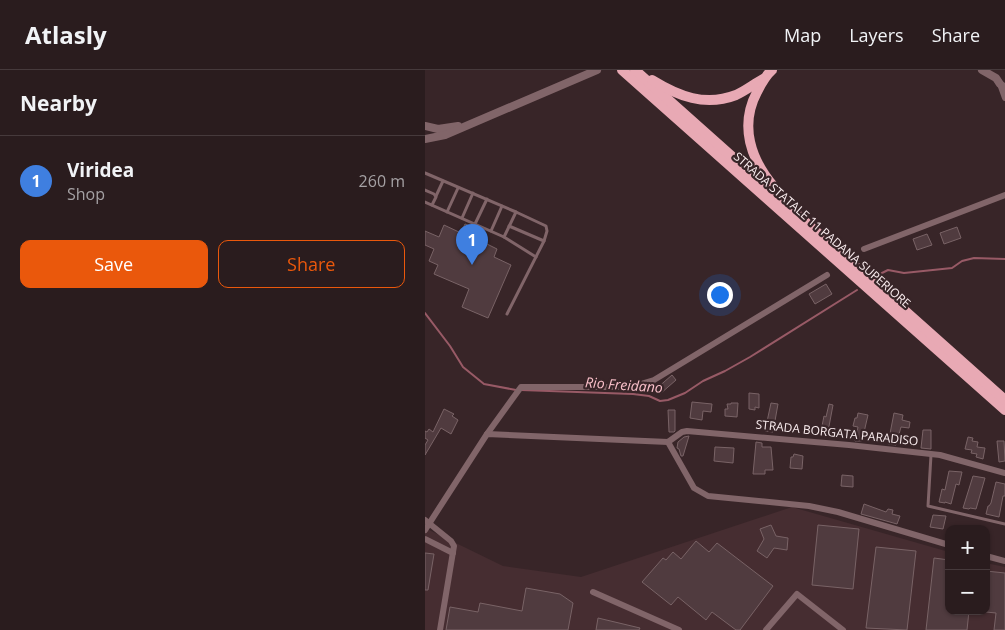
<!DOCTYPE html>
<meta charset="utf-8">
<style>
:root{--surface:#2a1c1e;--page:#36292b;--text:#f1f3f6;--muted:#a5a1a4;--line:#463a3c;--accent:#ea580c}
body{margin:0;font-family:"Open Sans",sans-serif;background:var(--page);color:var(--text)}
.controls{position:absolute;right:15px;bottom:15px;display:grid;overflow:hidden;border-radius:10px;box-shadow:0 1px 4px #0004}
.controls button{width:45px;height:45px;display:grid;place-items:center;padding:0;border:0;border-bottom:1px solid var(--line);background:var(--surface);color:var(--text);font:25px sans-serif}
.you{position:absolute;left:294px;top:224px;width:18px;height:18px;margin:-12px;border:4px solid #fff;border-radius:50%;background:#1a73e8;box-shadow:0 0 0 8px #1a73e833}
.badge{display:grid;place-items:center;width:32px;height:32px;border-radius:50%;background:var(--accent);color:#fff;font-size:16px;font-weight:700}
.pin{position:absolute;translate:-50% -41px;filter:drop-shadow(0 1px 2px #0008)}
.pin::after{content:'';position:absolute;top:26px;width:18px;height:15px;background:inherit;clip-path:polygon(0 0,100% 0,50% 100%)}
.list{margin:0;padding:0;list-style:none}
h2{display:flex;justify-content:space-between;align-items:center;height:65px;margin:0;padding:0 20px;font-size:21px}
h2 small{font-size:16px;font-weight:400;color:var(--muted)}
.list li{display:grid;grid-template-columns:32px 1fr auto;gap:15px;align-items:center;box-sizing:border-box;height:90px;padding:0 20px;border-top:1px solid var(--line)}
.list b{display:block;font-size:19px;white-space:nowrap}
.list p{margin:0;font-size:16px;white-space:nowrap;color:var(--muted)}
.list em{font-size:16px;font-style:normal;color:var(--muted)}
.actions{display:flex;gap:10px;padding:15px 20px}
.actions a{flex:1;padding:11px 0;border:1px solid var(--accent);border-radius:10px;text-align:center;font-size:18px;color:var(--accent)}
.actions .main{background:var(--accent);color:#fff}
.map{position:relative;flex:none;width:580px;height:560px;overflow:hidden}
header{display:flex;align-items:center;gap:30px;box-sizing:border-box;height:70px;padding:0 25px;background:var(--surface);border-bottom:1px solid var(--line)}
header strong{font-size:24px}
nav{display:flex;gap:28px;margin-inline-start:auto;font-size:18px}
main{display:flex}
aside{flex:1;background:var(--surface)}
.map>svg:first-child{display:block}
</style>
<header>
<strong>Atlasly</strong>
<nav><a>Map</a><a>Layers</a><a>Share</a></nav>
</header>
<main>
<aside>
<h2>Nearby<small></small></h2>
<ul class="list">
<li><span class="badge" style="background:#3f7fe0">1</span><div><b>Viridea</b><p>Shop</p></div><em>260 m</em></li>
</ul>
<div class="actions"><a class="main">Save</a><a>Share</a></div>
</aside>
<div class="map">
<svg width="580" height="560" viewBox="0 0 580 560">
<rect width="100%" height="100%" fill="#382528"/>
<!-- built -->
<polygon fill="#462d31" points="367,437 524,482 524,541 561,541 561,493 580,497 580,560 0,560 0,458 78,496 156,507"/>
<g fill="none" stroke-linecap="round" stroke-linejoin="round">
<!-- stream -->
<g stroke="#985a66" stroke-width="2">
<polyline points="449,207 463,200 479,203 527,198 537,191 549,188 580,189"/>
<polyline points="0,243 25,276 38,297 59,314 91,320"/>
<polyline points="96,320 208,324 224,326 235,331 243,330 260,323 278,311 300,301 325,287 432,220"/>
</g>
</g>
<!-- building -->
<g fill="#503b3f" stroke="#796366">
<polygon points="40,154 60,162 56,171 72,179 69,187 86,195 63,248 37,237 44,219 9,204 13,195 4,191 9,179 0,175 0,161 14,167 19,155 36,163"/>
<polygon points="532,157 536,168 519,174 515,163"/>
<polygon points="502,164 507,175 492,180 488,169"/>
<polygon points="401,214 407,224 390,234 384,224"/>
<polygon points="247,305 251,310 235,324 231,319"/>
<polygon points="324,323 334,324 334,338 330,337 330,340 324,339"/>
<polygon points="267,332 287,334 286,342 278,341 277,350 265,348"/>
<polygon points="306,333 313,333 312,347 300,346 300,339 303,339 302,334 306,334"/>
<polygon points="346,333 353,334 348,362 340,361"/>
<polygon points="404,334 408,335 402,367 395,366 399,346 401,347"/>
<polygon points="19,339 29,344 27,346 33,350 26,364 16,358 0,385 0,375 3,370 0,368 0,361 2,362 4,359 8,362"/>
<polygon points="243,340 250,340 250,361 249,362 244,362"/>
<polygon points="433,343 443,345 437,371 430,371 433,357 428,356 430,348 432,348"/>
<polygon points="469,343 478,345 477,350 485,352 484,358 476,357 471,375 463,374"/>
<polygon points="498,360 506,360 506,379 496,378"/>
<polygon points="264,366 258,386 256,386 254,379 252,378 253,372 259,367"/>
<polygon points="543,367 548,368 547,371 553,372 552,377 560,378 558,389 551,387 552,384 546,383 547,380 540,379"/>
<polygon points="572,371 579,371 580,391 574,392"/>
<polygon points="331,372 337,373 337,377 346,377 348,400 340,400 340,404 328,404"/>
<polygon points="290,377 309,378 308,393 289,391"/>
<polygon points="369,384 378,386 377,399 365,398 366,387 368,387"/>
<polygon points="524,401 537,402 534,415 531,414 526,434 520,432 520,433 514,432 517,419 520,420"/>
<polygon points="417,405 428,406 428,417 416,416"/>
<polygon points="548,406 560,408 551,439 545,438 544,439 538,438"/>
<polygon points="571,412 580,414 580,426 578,426 574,447 561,444 563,436 564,436 566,433"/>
<polygon points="439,434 461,442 463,439 468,440 467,444 475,446 472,454 436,444"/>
<polygon points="508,445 521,446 518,459 505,457"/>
<polygon points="346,455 351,466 363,468 362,480 349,478 342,488 332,481 339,469 335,459"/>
<polygon points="393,455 434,459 428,519 387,515"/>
<polygon points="271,471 284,482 292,473 348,516 315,560 311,560 287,542 281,550 253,527 246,535 217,512 238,488 241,490 248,482 256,489"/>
<polygon points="451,477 491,481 482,560 441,558"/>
<polygon points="0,483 9,484 3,520 0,520"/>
<polygon points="509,488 524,490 524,541 544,541 542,560 501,560"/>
<polygon points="561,501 580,503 580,560 569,560 571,543 561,542"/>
<polygon points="101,518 135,524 148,533 143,560 21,560 25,537 53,542 55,533 97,541"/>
<polygon points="173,548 215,558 214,560 171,560"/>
</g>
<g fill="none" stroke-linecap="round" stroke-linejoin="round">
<!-- service -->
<g stroke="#816569" stroke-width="3">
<polyline points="0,103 91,142"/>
<polyline points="0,120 9,124 11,127 7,135"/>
<polyline points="11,126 18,111"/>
<polyline points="0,132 79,167 111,187"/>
<polyline points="22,142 33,118"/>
<polyline points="37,148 48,123"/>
<polyline points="50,154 62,129"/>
<polyline points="84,156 119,171"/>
<polyline points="66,161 77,136"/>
<polyline points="79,167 91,142 121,156 122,161 119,171 82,244"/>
<polyline points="506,385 503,436 580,454"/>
</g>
<!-- minor -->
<g stroke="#816569" stroke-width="6">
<polyline points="575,14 580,28"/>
<polyline points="439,179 580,125"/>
<polyline points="62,364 96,317 193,317 209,316 229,310 402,205"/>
<polyline points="243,372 269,418 283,426 384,436 413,442 524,475"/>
<polyline points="0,450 26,471 29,476 15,560"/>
<polyline points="0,460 62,364 243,372 257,362 262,361 424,375 515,385 580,403"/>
<polyline points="0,469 28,483"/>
<polyline points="561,486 580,491"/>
<polyline points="168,522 254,560"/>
<polyline points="341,560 372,524 418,560"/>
</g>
<!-- tertiary -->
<g stroke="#816569" stroke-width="8">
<polyline points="557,0 571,8 575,14 580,18"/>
<polyline points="0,56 13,59 33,56"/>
<polyline points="0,69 20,65 172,0"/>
</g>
<!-- trunk -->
<g stroke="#e8a9b4" stroke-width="10">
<polyline points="197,0 580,340"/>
<polyline points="210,0 580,330"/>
<path d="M347 0C340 6 336 14 332 22 314 56 326 90 349 117"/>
<path d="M227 10C253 26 280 37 311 25 320 21 329 14 338 9"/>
</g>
</g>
<g text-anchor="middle" stroke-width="4.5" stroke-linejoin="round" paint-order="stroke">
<!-- street labels -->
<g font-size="12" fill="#faedef" stroke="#382528">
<text transform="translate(397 160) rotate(41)" y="4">STRADA STATALE 11 PADANA SUPERIORE</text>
<text transform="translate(412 363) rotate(6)" y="4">STRADA BORGATA PARADISO</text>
</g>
<!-- water labels -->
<g font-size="14" font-style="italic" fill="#fac0ca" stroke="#382528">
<text transform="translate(199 315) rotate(4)" y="5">Rio Freidano</text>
</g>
</g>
</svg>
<div class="controls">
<button>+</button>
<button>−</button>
</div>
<div class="you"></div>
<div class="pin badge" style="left:47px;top:195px;background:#3f7fe0">1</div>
</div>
</main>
